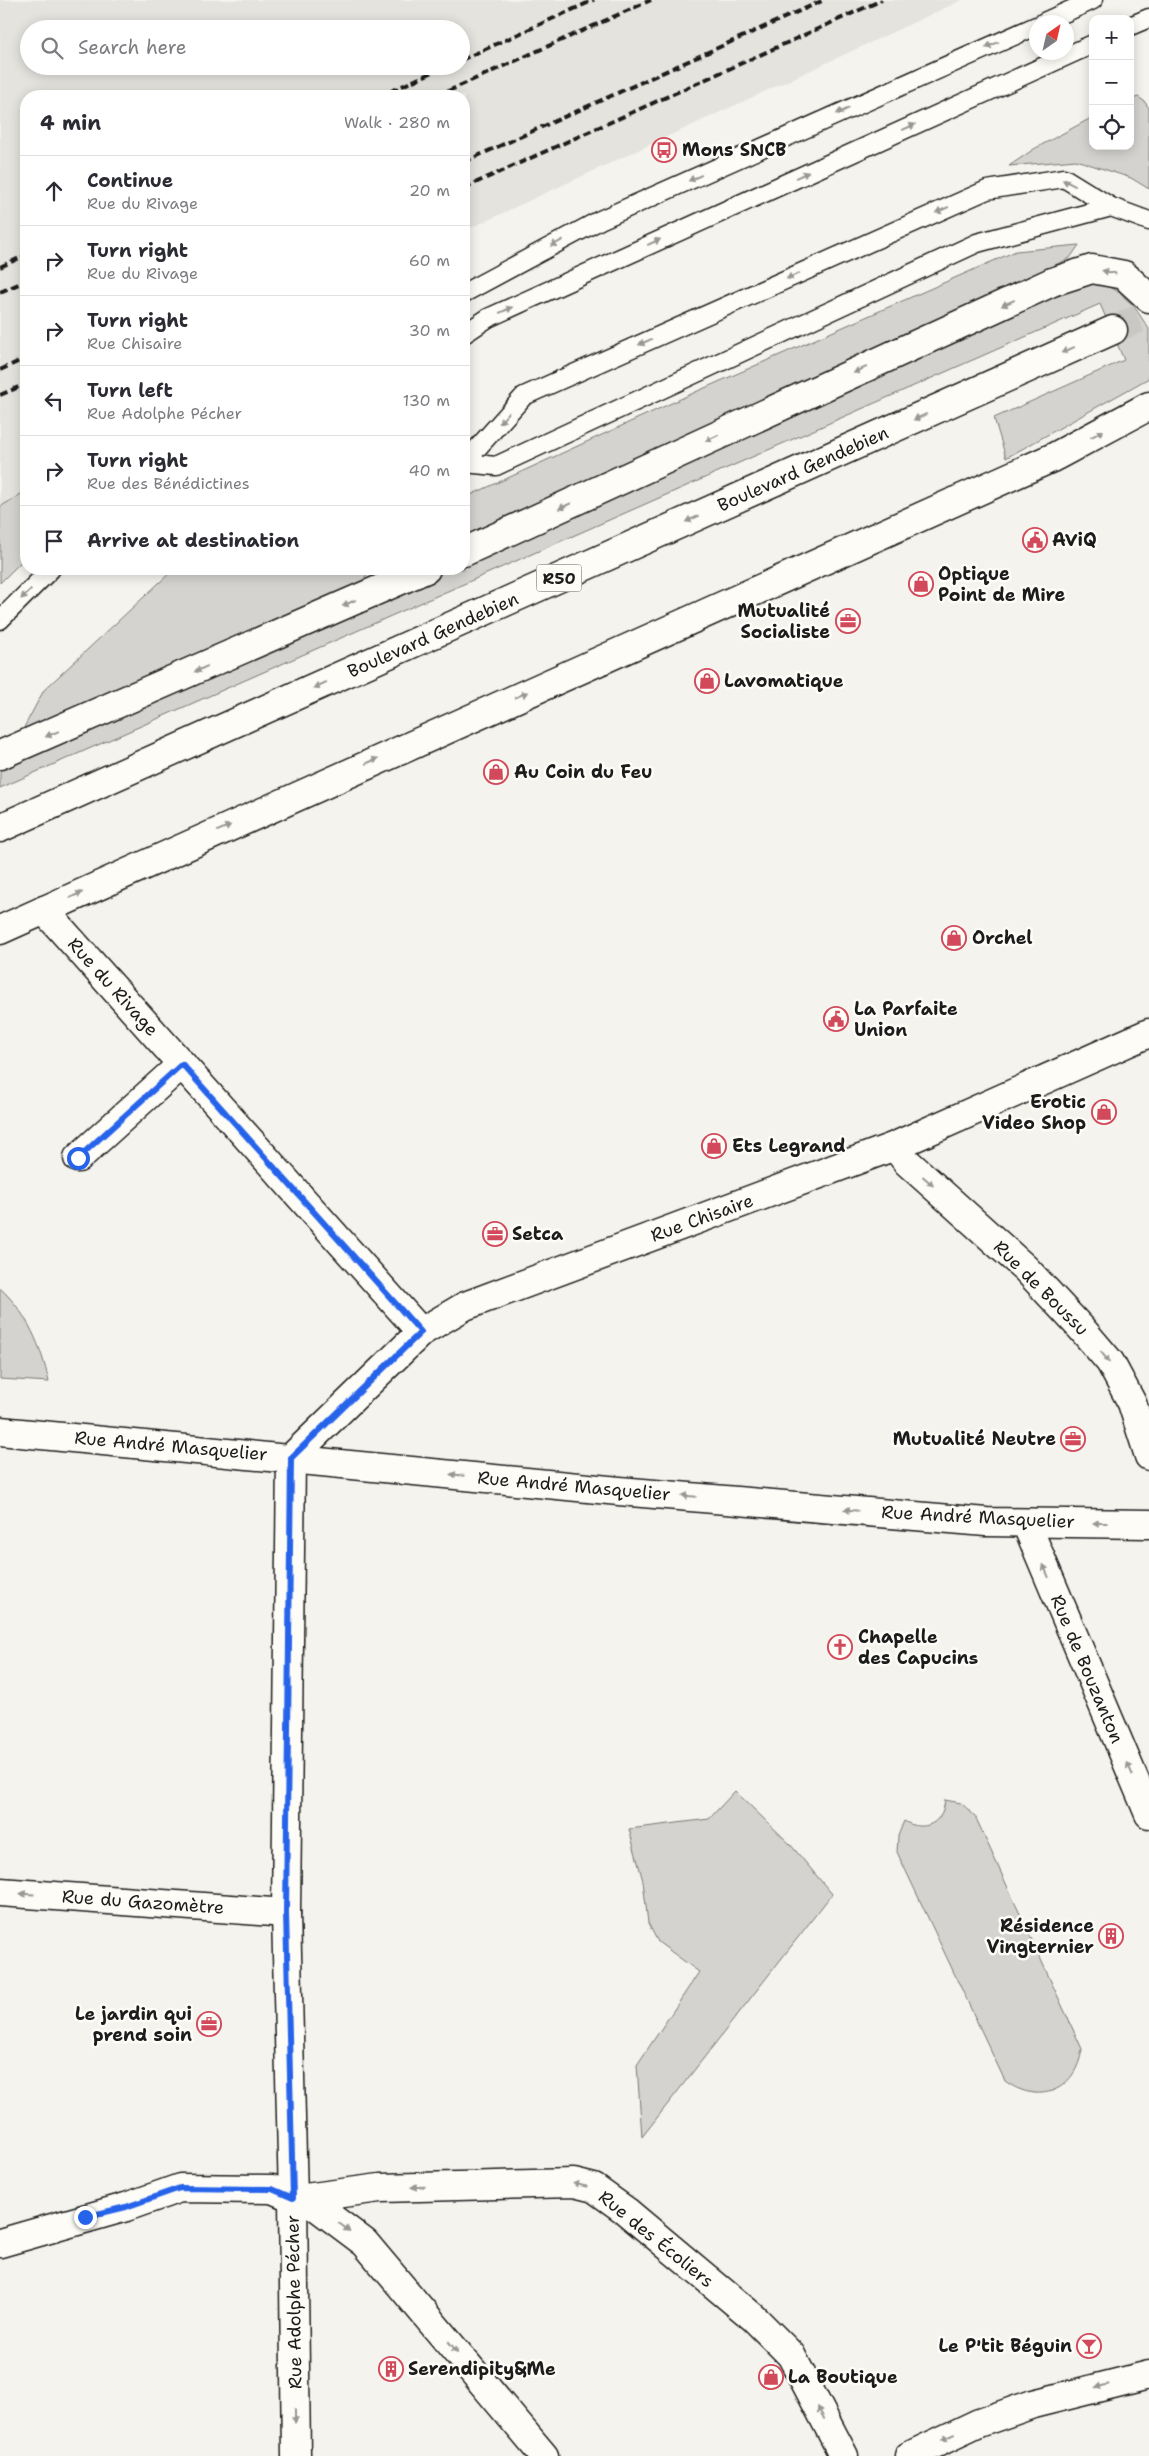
<!DOCTYPE html>
<meta charset="utf-8">
<style>
:root{--surface:#fff;--page:#f2f2f3;--text:#2b2b33;--muted:#7c7c81;--line:#e1e1e2}
body{margin:0;font-family:"Shantell Sans",sans-serif;background:var(--page);color:var(--text)}
.controls{position:absolute;right:15px;top:15px;display:grid;overflow:hidden;border-radius:10px;box-shadow:0 2px 12px #0003}
.controls button{width:45px;height:45px;display:grid;place-items:center;padding:0;border:0;border-bottom:1px solid var(--line);background:var(--surface);color:var(--text);font:25px sans-serif}
.compass{position:absolute;left:1029px;top:15px;width:45px;height:45px;border-radius:50%;background:var(--surface);box-shadow:0 2px 12px #0003;rotate:34deg}
.stop{position:absolute;width:15px;height:15px;margin:-11px;border:4px solid #2563eb;border-radius:50%;background:#fff}
.stop.end{background:#2563eb;border-color:#fff;box-shadow:0 1px 5px #0008}
.list{margin:0;padding:0;list-style:none}
h2{display:flex;justify-content:space-between;align-items:center;height:65px;margin:0;padding:0 20px;font-size:21px}
h2 small{font-size:16px;font-weight:400;color:var(--muted)}
.list li{display:grid;grid-template-columns:32px 1fr auto;gap:15px;align-items:center;box-sizing:border-box;height:70px;padding:0 20px;border-top:1px solid var(--line)}
.list b{display:block;font-size:19px;white-space:nowrap}
.list p{margin:0;font-size:16px;white-space:nowrap;color:var(--muted)}
.list em{font-size:16px;font-style:normal;color:var(--muted)}
.icon{flex:none;width:28px;height:28px;fill:none;stroke:currentColor;stroke-width:2;stroke-linecap:round;stroke-linejoin:round}
.map{position:relative;flex:none;width:1149px;height:2456px;overflow:hidden}
.search{position:absolute;background:var(--surface);box-shadow:0 2px 12px #0003;left:20px;top:20px;width:450px;height:55px;display:flex;align-items:center;gap:12px;box-sizing:border-box;padding:0 18px;border-radius:28px;color:var(--muted);font-size:19px}
.panel{position:absolute;background:var(--surface);box-shadow:0 2px 12px #0003;left:20px;top:90px;width:450px;height:485px;border-radius:20px}
.map>svg:first-child{display:block}
</style>
<div class="map">
<svg width="1149" height="2456" viewBox="0 0 1149 2456">
<rect width="100%" height="100%" fill="#f4f3ee"/>
<filter id="ink" filterUnits="userSpaceOnUse"><feTurbulence type="fractalNoise" baseFrequency=".02" numOctaves="2"/><feDisplacementMap in="SourceGraphic" scale="10" xChannelSelector="R" yChannelSelector="G"/><feConvolveMatrix kernelMatrix="1 2 1 2 8 2 1 2 1" color-interpolation-filters="sRGB"/></filter>
<g filter="url(#ink)">
<!-- built -->
<path fill="#e4e3de" fill-rule="evenodd" d="M0 0H962L464 231V96H26V491L0 507ZM29 29H461V66H29Z"/>
<!-- green -->
<g fill="#d4d3cf" stroke="#787876">
<polygon points="1138,97 1144,101 1149,108 1149,189 1131,178 1076,160 1009,166 1034,149 1093,117 1093,146 1130,146 1130,100"/>
<polygon points="1079,245 1070,258 464,542 464,498 700,390 1016,251"/>
<polygon points="1094,280 1117,291 1133,305 1149,329 1149,378 1006,458 994,418 1124,360 1100,304 0,788 0,768 447,569 464,569 464,561"/>
<polygon points="26,491 26,557 0,583 0,507"/>
<polygon points="174,569 370,569 363,581 21,733 44,690"/>
<path d="M0 1288C28 1314 41 1346 49 1382L0 1379Z"/>
<polygon points="735,1791 790,1844 832,1894 642,2137 637,2065 699,1972 658,1942 648,1923 643,1881 629,1829 709,1819"/>
<path d="M945 1800 961 1803 975 1816 1082 2049C1076 2091 1039 2106 1005 2081L897 1852 898 1836 904 1821C925 1833 943 1823 945 1800Z"/>
</g>
<g fill="none" stroke-linecap="round" stroke-linejoin="round">
<!-- trunk-tunnel -->
<polyline stroke="#c9c8c4" stroke-width="28" stroke-dasharray="28 14" stroke-linecap="butt" points="1113,330 1149,314"/>
<defs>
<g id="service">
<polyline points="1044,22 1093,0"/>
<polyline points="1130,26 1149,18"/>
<polyline points="464,293 600,220 1036,26"/>
<polyline points="464,334 488,318 1093,44"/>
<polyline points="464,463 524,396 987,190 1064,178 1111,207 1149,221"/>
<polyline points="464,463 496,466 977,243 1111,207"/>
<polyline points="0,620 51,569"/>
</g>
<g id="minor">
<polyline points="44,910 421,1332"/>
<polyline points="895,1146 907,1162 1026,1269 1081,1328 1110,1362 1132,1403 1149,1456"/>
<polyline points="78,1158 182,1064"/>
<polyline points="0,1431 619,1491 986,1522 1149,1524"/>
<polyline points="291,1458 286,1913 293,2198 296,2456"/>
<polyline points="291,1458 421,1332 465,1306 895,1146 1149,1033"/>
<polyline points="1026,1523 1149,1814"/>
<polyline points="0,1892 286,1913"/>
<polyline points="305,2198 365,2243 544,2456"/>
<polyline points="0,2243 126,2207 180,2188 272,2189 293,2198 305,2198 380,2188 574,2183 594,2188 626,2211 754,2318 791,2355 844,2456"/>
<polyline points="909,2456 979,2423 1033,2404 1149,2375"/>
</g>
<g id="secondary">
<polyline points="464,552 1052,282 1092,269 1124,275 1149,298"/>
<polyline points="0,755 426,569"/>
<polyline points="0,930 1054,457 1149,406"/>
</g>
<polyline id="trunk" points="0,828 1113,330"/>
</defs>
<!-- service casing -->
<use href="#service" stroke="#1c1c1c" stroke-width="21"/>
<!-- minor casing -->
<use href="#minor" stroke="#1c1c1c" stroke-width="31"/>
<!-- secondary casing -->
<use href="#secondary" stroke="#1c1c1c" stroke-width="31"/>
<!-- trunk casing -->
<use href="#trunk" stroke="#1c1c1c" stroke-width="31"/>
<!-- service -->
<use href="#service" stroke="#fdfcf7" stroke-width="18"/>
<!-- minor -->
<use href="#minor" stroke="#fdfcf7" stroke-width="28"/>
<!-- secondary -->
<use href="#secondary" stroke="#fdfcf7" stroke-width="28"/>
<!-- trunk -->
<use href="#trunk" stroke="#fdfcf7" stroke-width="28"/>
<!-- rail -->
<g stroke="#1c1c1c" stroke-width="4" stroke-dasharray="8 4" stroke-linecap="butt">
<polyline points="461,60 594,0"/>
<polyline points="380,96 446,66"/>
<polyline points="437,96 651,0"/>
<polyline points="464,162 824,0"/>
<polyline points="464,188 882,0"/>
<polyline points="0,267 26,255"/>
<polyline points="0,292 26,281"/>
<polyline points="0,370 26,358"/>
<polyline points="0,395 26,384"/>
</g>
</g>
<!-- one-way arrows -->
<defs><path id="oneway-solid" d="M-6-.8H1V-3.2L6.5 0L1 3.2V.8H-6Z" transform="scale(1.25)"/></defs>
<g fill="#989794">
<use href="#oneway-solid" transform="translate(992 45) rotate(156)"/>
<use href="#oneway-solid" transform="translate(843 111) rotate(156)"/>
<use href="#oneway-solid" transform="translate(909 127) rotate(-24)"/>
<use href="#oneway-solid" transform="translate(802 175) rotate(-24)"/>
<use href="#oneway-solid" transform="translate(695 178) rotate(156)"/>
<use href="#oneway-solid" transform="translate(1069 183) rotate(-154)"/>
<use href="#oneway-solid" transform="translate(942 210) rotate(156)"/>
<use href="#oneway-solid" transform="translate(654 242) rotate(-24)"/>
<use href="#oneway-solid" transform="translate(557 243) rotate(152)"/>
<use href="#oneway-solid" transform="translate(1109 272) rotate(-168)"/>
<use href="#oneway-solid" transform="translate(793 276) rotate(156)"/>
<use href="#oneway-solid" transform="translate(1008 303) rotate(155)"/>
<use href="#oneway-solid" transform="translate(506 310) rotate(-24)"/>
<use href="#oneway-solid" transform="translate(645 342) rotate(156)"/>
<use href="#oneway-solid" transform="translate(1068 350) rotate(156)"/>
<use href="#oneway-solid" transform="translate(860 370) rotate(155)"/>
<use href="#oneway-solid" transform="translate(920 417) rotate(156)"/>
<use href="#oneway-solid" transform="translate(504 418) rotate(132)"/>
<use href="#oneway-solid" transform="translate(1097 434) rotate(-29)"/>
<use href="#oneway-solid" transform="translate(712 438) rotate(155)"/>
<use href="#oneway-solid" transform="translate(565 506) rotate(155)"/>
<use href="#oneway-solid" transform="translate(692 519) rotate(156)"/>
<use href="#oneway-solid" transform="translate(26 594) rotate(135)"/>
<use href="#oneway-solid" transform="translate(349 603) rotate(156)"/>
<use href="#oneway-solid" transform="translate(201 669) rotate(156)"/>
<use href="#oneway-solid" transform="translate(320 685) rotate(156)"/>
<use href="#oneway-solid" transform="translate(521 695) rotate(-24)"/>
<use href="#oneway-solid" transform="translate(52 734) rotate(157)"/>
<use href="#oneway-solid" transform="translate(372 761) rotate(-24)"/>
<use href="#oneway-solid" transform="translate(224 828) rotate(-24)"/>
<use href="#oneway-solid" transform="translate(76 895) rotate(-24)"/>
<use href="#oneway-solid" transform="translate(928 1181) rotate(42)"/>
<use href="#oneway-solid" transform="translate(1105 1357) rotate(52)"/>
<use href="#oneway-solid" transform="translate(457 1475) rotate(-174)"/>
<use href="#oneway-solid" transform="translate(689 1496) rotate(-175)"/>
<use href="#oneway-solid" transform="translate(851 1510) rotate(-175)"/>
<use href="#oneway-solid" transform="translate(1100 1523) rotate(-180)"/>
<use href="#oneway-solid" transform="translate(1046 1571) rotate(-113)"/>
<use href="#oneway-solid" transform="translate(1130 1769) rotate(-113)"/>
<use href="#oneway-solid" transform="translate(27 1894) rotate(-176)"/>
<use href="#oneway-solid" transform="translate(580 2185) rotate(-167)"/>
<use href="#oneway-solid" transform="translate(418 2187) rotate(179)"/>
<use href="#oneway-solid" transform="translate(344 2227) rotate(37)"/>
<use href="#oneway-solid" transform="translate(453 2347) rotate(50)"/>
<use href="#oneway-solid" transform="translate(1102 2386) rotate(167)"/>
<use href="#oneway-solid" transform="translate(821 2413) rotate(-118)"/>
<use href="#oneway-solid" transform="translate(295 2416) rotate(90)"/>
<use href="#oneway-solid" transform="translate(948 2437) rotate(155)"/>
</g>
</g>
<g fill="none" stroke-linecap="round" stroke-linejoin="round" filter="url(#ink)">
<!-- route -->
<polyline stroke="#2563eb" stroke-width="6" points="78,1158 182,1064 421,1332 291,1458 286,1913 293,2198 272,2189 180,2188 126,2207 85,2217"/>
</g>
<!-- icons -->
<defs>
<symbol id="bus-ring" viewBox="-11 -11 22 22"><circle r="9.5" fill="#fdfcf7" stroke="#d1495b" stroke-width="1.5"/><path d="M-5-6H5V4H4V6H2V4H-2V6H-4V4H-5ZM-3.5-4V0h7V-4ZM-3.5 1.2v1.5H-2V1.2ZM2 1.2v1.5H3.5V1.2Z" fill="#d1495b"/></symbol>
<symbol id="civic-ring" viewBox="-11 -11 22 22"><circle r="9.5" fill="#fdfcf7" stroke="#d1495b" stroke-width="1.5"/><path d="M-.6-6.5H3V-4.5H.6V-3L4-1V1h2V6H-6V1h2V-1L-.6-3ZM-1.2 2.5V6h2.4V2.5Z" fill="#d1495b"/></symbol>
<symbol id="shop-ring" viewBox="-11 -11 22 22"><circle r="9.5" fill="#fdfcf7" stroke="#d1495b" stroke-width="1.5"/><path d="M-5-2.5h2.3a2.7 3.5 0 0 1 5.4 0H5L5.5 6h-11ZM-1.5-2.5h3a1.5 2.3 0 0 0-3 0Z" fill="#d1495b"/></symbol>
<symbol id="office-ring" viewBox="-11 -11 22 22"><circle r="9.5" fill="#fdfcf7" stroke="#d1495b" stroke-width="1.5"/><path d="M-6-3h4V-5.5h4V-3h4V5H-6ZM-1-4.5V-3h2v-1.5ZM-6 0V1H6V0Z" fill="#d1495b"/></symbol>
<symbol id="church-ring" viewBox="-11 -11 22 22"><circle r="9.5" fill="#fdfcf7" stroke="#d1495b" stroke-width="1.5"/><path d="M-1.2-6h2.4v3.5h3.3v2.4h-3.3V6h-2.4V-.1h-3.3v-2.4h3.3Z" fill="#d1495b"/></symbol>
<symbol id="building-ring" viewBox="-11 -11 22 22"><circle r="9.5" fill="#fdfcf7" stroke="#d1495b" stroke-width="1.5"/><path d="M-4-6H4V6H1V3H-1V6H-4ZM-2.5-4.3h1.7v1.8h-1.7ZM.8-4.3h1.7v1.8H.8ZM-2.5-1h1.7V.8h-1.7ZM.8-1h1.7V.8H.8Z" fill="#d1495b"/></symbol>
<symbol id="bar-ring" viewBox="-11 -11 22 22"><circle r="9.5" fill="#fdfcf7" stroke="#d1495b" stroke-width="1.5"/><path d="M-6-5H6L.8 .8V4.5H3.5V6h-7V4.5H-.8V.8Z" fill="#d1495b"/></symbol>
</defs>
<g fill-rule="evenodd">
<use href="#bus-ring" x="650" y="136" width="28" height="28"/>
<use href="#civic-ring" x="1021" y="526" width="28" height="28"/>
<use href="#shop-ring" x="907" y="570" width="28" height="28"/>
<use href="#office-ring" x="834" y="607" width="28" height="28"/>
<use href="#shop-ring" x="693" y="667" width="28" height="28"/>
<use href="#shop-ring" x="482" y="758" width="28" height="28"/>
<use href="#shop-ring" x="940" y="924" width="28" height="28"/>
<use href="#civic-ring" x="822" y="1005" width="28" height="28"/>
<use href="#shop-ring" x="1090" y="1098" width="28" height="28"/>
<use href="#shop-ring" x="700" y="1132" width="28" height="28"/>
<use href="#office-ring" x="481" y="1220" width="28" height="28"/>
<use href="#office-ring" x="1059" y="1425" width="28" height="28"/>
<use href="#church-ring" x="826" y="1633" width="28" height="28"/>
<use href="#building-ring" x="1097" y="1922" width="28" height="28"/>
<use href="#office-ring" x="195" y="2010" width="28" height="28"/>
<use href="#bar-ring" x="1075" y="2332" width="28" height="28"/>
<use href="#building-ring" x="377" y="2355" width="28" height="28"/>
<use href="#shop-ring" x="757" y="2363" width="28" height="28"/>
</g>
<g text-anchor="middle" stroke-width="5" stroke-linejoin="round" paint-order="stroke">
<!-- shield labels -->
<rect fill="#fdfcf7" stroke="#605f5e" stroke-width="1" x="536.5" y="564.5" width="45" height="27" rx="4"/>
<g font-size="16" font-weight="bold" fill="#1c1c1c">
<text x="559" y="584">R50</text>
</g>
<!-- poi labels -->
<g font-size="18" font-weight="bold" fill="#1c1c1c" stroke="#fdfcf7" text-anchor="start">
<text x="682" y="156">Mons SNCB</text>
<text x="1052" y="546">AViQ</text>
<text x="938" y="580">Optique<tspan x="938" dy="21">Point de Mire</tspan></text>
<text x="830" y="617" text-anchor="end">Mutualité<tspan x="830" dy="21">Socialiste</tspan></text>
<text x="724" y="687">Lavomatique</text>
<text x="514" y="778">Au Coin du Feu</text>
<text x="972" y="944">Orchel</text>
<text x="854" y="1015">La Parfaite<tspan x="854" dy="21">Union</tspan></text>
<text x="1086" y="1108" text-anchor="end">Erotic<tspan x="1086" dy="21">Video Shop</tspan></text>
<text x="732" y="1152">Ets Legrand</text>
<text x="512" y="1240">Setca</text>
<text x="1056" y="1445" text-anchor="end">Mutualité Neutre</text>
<text x="858" y="1643">Chapelle<tspan x="858" dy="21">des Capucins</tspan></text>
<text x="1094" y="1932" text-anchor="end">Résidence<tspan x="1094" dy="21">Vingternier</tspan></text>
<text x="192" y="2020" text-anchor="end">Le jardin qui<tspan x="192" dy="21">prend soin</tspan></text>
<text x="1072" y="2352" text-anchor="end">Le P'tit Béguin</text>
<text x="408" y="2375">Serendipity&amp;Me</text>
<text x="788" y="2383">La Boutique</text>
</g>
<!-- street labels -->
<g font-size="18" fill="#1c1c1c" stroke="#fdfcf7">
<text transform="translate(803 469) rotate(-24)" y="6">Boulevard Gendebien</text>
<text transform="translate(433 635) rotate(-24)" y="6">Boulevard Gendebien</text>
<text transform="translate(113 987) rotate(48)" y="6">Rue du Rivage</text>
<text transform="translate(702 1218) rotate(-20)" y="6">Rue Chisaire</text>
<text transform="translate(1041 1288) rotate(45)" y="6">Rue de Boussu</text>
<text transform="translate(171 1446) rotate(5)" y="6">Rue André Masquelier</text>
<text transform="translate(574 1486) rotate(5)" y="6">Rue André Masquelier</text>
<text transform="translate(978 1517) rotate(3)" y="6">Rue André Masquelier</text>
<text transform="translate(1087 1669) rotate(67)" y="6">Rue de Bouzanton</text>
<text transform="translate(143 1902) rotate(4)" y="6">Rue du Gazomètre</text>
<text transform="translate(656 2239) rotate(39)" y="6">Rue des Écoliers</text>
<text transform="translate(294 2302) rotate(-91)" y="6">Rue Adolphe Pécher</text>
</g>
</g>
</svg>
<div class="controls">
<button>+</button>
<button>−</button>
<button><svg class="icon" aria-label="locate" viewBox="0 0 24 24"><circle cx="12" cy="12" r="6"/><path d="M12 2v4M12 18v4M2 12h4M18 12h4"/></svg></button>
</div>
<svg class="compass" viewBox="-18 -18 36 36"><path d="M0-13l5 13h-10z" fill="#e53935"/><path d="M0 13l5-13h-10z" fill="#7c7c81"/></svg>
<div class="stop" style="left:78px;top:1158px"></div>
<div class="stop end" style="left:85px;top:2217px"></div>
<div class="search"><svg class="icon" aria-label="search" viewBox="0 0 24 24"><circle cx="10" cy="10" r="6"/><path d="M15 15l6 6"/></svg>Search here</div>
<section class="panel">
<h2>4 min<small>Walk · 280 m</small></h2>
<ul class="list">
<li><svg class="icon" aria-label="ahead" viewBox="0 0 24 24"><path d="M12 20V5M6 11l6-6 6 6"/></svg><div><b>Continue</b><p>Rue du Rivage</p></div><em>20 m</em></li>
<li><svg class="icon" aria-label="right" viewBox="0 0 24 24"><path d="M7 20v-9h11M14 6l5 5-5 5"/></svg><div><b>Turn right</b><p>Rue du Rivage</p></div><em>60 m</em></li>
<li><svg class="icon" aria-label="right" viewBox="0 0 24 24"><path d="M7 20v-9h11M14 6l5 5-5 5"/></svg><div><b>Turn right</b><p>Rue Chisaire</p></div><em>30 m</em></li>
<li><svg class="icon" aria-label="left" viewBox="0 0 24 24"><path d="M17 20v-9H6M10 6l-5 5 5 5"/></svg><div><b>Turn left</b><p>Rue Adolphe Pécher</p></div><em>130 m</em></li>
<li><svg class="icon" aria-label="right" viewBox="0 0 24 24"><path d="M7 20v-9h11M14 6l5 5-5 5"/></svg><div><b>Turn right</b><p>Rue des Bénédictines</p></div><em>40 m</em></li>
<li><svg class="icon" aria-label="arrive" viewBox="0 0 24 24"><path d="M6 21V4h12l-3 4 3 4H6"/></svg><div><b>Arrive at destination</b></div></li>
</ul>
</section>
</div>
